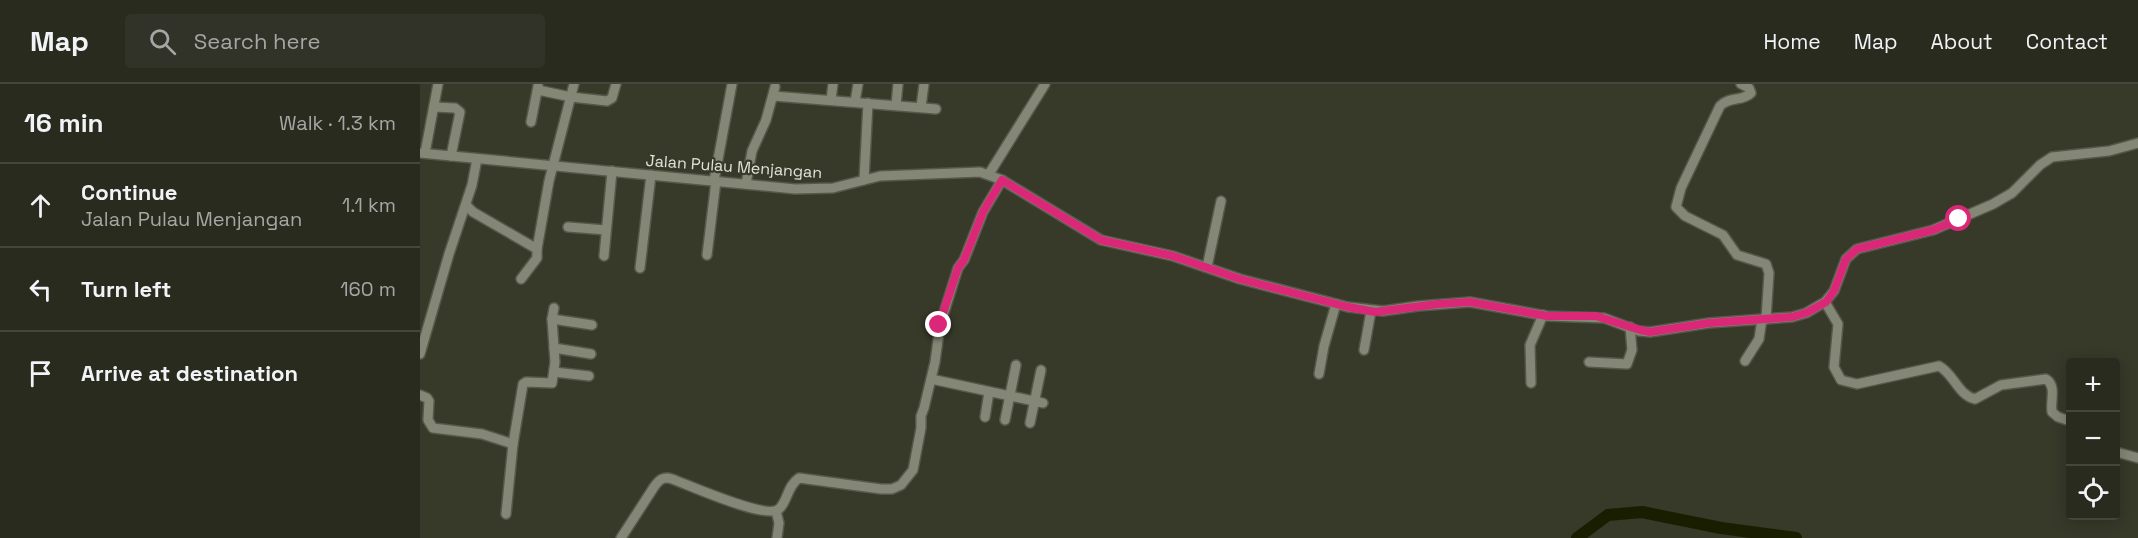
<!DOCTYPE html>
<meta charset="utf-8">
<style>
:root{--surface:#292b1f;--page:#313328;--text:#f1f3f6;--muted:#a5a7a4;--line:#45473d}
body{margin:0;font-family:"Space Grotesk",sans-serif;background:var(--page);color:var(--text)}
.controls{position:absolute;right:18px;bottom:18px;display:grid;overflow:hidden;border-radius:6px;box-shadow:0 3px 15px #0003}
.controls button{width:54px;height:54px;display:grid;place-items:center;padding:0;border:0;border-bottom:2px solid var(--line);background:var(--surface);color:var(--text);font:30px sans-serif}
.stop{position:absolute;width:18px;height:18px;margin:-14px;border:4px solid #db2777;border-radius:50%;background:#fff}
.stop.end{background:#db2777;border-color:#fff;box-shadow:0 2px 6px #0008}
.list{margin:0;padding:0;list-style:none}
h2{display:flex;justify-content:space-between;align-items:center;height:78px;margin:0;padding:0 24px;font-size:26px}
h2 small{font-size:20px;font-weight:400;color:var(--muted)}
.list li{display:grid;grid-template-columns:39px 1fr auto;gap:18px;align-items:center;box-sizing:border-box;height:84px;padding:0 24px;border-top:2px solid var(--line)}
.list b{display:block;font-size:22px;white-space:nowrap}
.list p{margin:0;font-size:20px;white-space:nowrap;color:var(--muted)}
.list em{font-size:20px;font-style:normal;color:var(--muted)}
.icon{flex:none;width:33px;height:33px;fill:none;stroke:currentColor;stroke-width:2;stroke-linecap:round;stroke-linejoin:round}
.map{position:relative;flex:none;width:1718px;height:454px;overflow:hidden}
header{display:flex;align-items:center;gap:36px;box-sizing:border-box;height:84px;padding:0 30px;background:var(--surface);border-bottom:2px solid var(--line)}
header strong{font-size:28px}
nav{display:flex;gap:33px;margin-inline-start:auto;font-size:21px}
.search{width:420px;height:54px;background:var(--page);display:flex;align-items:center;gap:15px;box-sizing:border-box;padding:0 21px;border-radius:6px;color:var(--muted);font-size:22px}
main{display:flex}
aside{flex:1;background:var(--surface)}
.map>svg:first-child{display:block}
</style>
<header>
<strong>Map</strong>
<div class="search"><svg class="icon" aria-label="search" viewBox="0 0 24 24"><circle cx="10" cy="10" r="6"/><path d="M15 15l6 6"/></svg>Search here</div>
<nav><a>Home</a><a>Map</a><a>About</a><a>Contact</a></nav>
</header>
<main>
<aside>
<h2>16 min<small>Walk · 1.3 km</small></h2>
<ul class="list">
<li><svg class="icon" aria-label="ahead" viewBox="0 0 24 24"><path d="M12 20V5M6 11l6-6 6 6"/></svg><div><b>Continue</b><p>Jalan Pulau Menjangan</p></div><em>1.1 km</em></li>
<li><svg class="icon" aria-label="left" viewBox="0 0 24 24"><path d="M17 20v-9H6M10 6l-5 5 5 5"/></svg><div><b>Turn left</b></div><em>160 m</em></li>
<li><svg class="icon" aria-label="arrive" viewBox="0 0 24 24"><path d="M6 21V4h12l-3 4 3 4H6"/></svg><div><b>Arrive at destination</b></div></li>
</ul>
</aside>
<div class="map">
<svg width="1718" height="454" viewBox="0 0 1718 454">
<rect width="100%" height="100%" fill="#373929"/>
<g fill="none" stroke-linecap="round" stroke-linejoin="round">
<!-- river -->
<polyline stroke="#1a1e00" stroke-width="12" points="1157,454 1188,431 1222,428 1301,444 1376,454"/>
<defs>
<g id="minor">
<path d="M1321 0 1329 4 1331 9C1322 18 1309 12 1300 22L1261 104 1256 123 1265 132 1303 151 1317 171 1346 180 1349 189 1346 235"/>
<polyline points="118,6 151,13 187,17 192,14 196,0"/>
<polyline points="353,12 516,25"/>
<polyline points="411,16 413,0"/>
<polyline points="435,18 438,0"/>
<polyline points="476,21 478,0"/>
<polyline points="14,23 35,24 40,28 31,72"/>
<polyline points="501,23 504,0"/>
<polyline points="111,38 118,2"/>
<polyline points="0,69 375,105 413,104 460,92 560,88 582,96 681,156 753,172 820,195 928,223 963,227 998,222 1050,218 1127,232 1184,234 1219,247 1230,248 1289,239 1372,233 1386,229 1405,218 1414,207 1426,175 1437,165 1513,146 1573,120 1592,109 1620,81 1632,73 1689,67 1718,59"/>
<polyline points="5,69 18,0"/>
<polyline points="569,90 625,0"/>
<polyline points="444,96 448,19"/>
<polyline points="294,97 312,0"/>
<polyline points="326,100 332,67 346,36 355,3"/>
<polyline points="46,121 53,128 117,165 117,174 101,195"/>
<polyline points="148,143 186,146"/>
<polyline points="117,165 129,97 154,0"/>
<polyline points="287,171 296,97"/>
<polyline points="184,172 192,87"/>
<polyline points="787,183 801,117"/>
<polyline points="220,184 231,91"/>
<path d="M1405 218 1418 240 1414 283 1421 296 1437 300 1519 282C1534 290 1538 311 1555 315L1581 301 1626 295C1637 302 1630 317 1632 328L1638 333 1650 337"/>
<polyline points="132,235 172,241"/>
<polyline points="134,264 171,270"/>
<polyline points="944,266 951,227"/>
<polyline points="0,270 29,170 52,101 57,75"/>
<polyline points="1325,277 1339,255 1342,235"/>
<polyline points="1169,278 1207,280 1212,266 1210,243"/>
<polyline points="134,288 169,292"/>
<polyline points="899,290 904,262 916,220"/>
<polyline points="511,295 623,319"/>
<polyline points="1111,299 1110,261 1123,231"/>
<polyline points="0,311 7,314 9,317 8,336 13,344 62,350 93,360"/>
<polyline points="565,333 569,308"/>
<polyline points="585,336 596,281"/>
<polyline points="610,339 621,286"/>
<polyline points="1696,368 1718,374"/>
<polyline points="356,427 359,439 357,454"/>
<polyline points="86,430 93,360 103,300 106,298 132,299 135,278 132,235 134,224"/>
<path d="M201 454 234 403C239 396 243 392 252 395 269 401 346 436 359 425 368 417 367 402 379 394L461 405H472L481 401 493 386 501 344V332L504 324 515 278 520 241 538 184 544 176 563 128 582 96"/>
</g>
</defs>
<!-- minor casing -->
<use href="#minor" stroke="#555749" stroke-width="12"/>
<!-- minor -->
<use href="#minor" stroke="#848775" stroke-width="9"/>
</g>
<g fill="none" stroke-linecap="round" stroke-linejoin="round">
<!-- route -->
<polyline stroke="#db2777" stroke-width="8" points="519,241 538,184 544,176 563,128 582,96 681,156 753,172 820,195 928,223 955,228 1018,220 1050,218 1127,232 1176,232 1220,246 1230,248 1289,239 1372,233 1386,229 1406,218 1414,207 1426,175 1437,165 1513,146 1539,135"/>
</g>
<g text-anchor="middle" stroke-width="4.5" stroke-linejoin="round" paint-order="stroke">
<!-- street labels -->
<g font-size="16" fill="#e1e3d9" stroke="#373929">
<text transform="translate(314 82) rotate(4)" y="6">Jalan Pulau Menjangan</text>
</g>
</g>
</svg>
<div class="controls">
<button>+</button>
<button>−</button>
<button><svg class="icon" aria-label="locate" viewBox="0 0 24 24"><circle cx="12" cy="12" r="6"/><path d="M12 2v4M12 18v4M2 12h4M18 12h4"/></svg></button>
</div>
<div class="stop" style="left:1539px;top:135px"></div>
<div class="stop end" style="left:519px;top:241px"></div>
</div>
</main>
